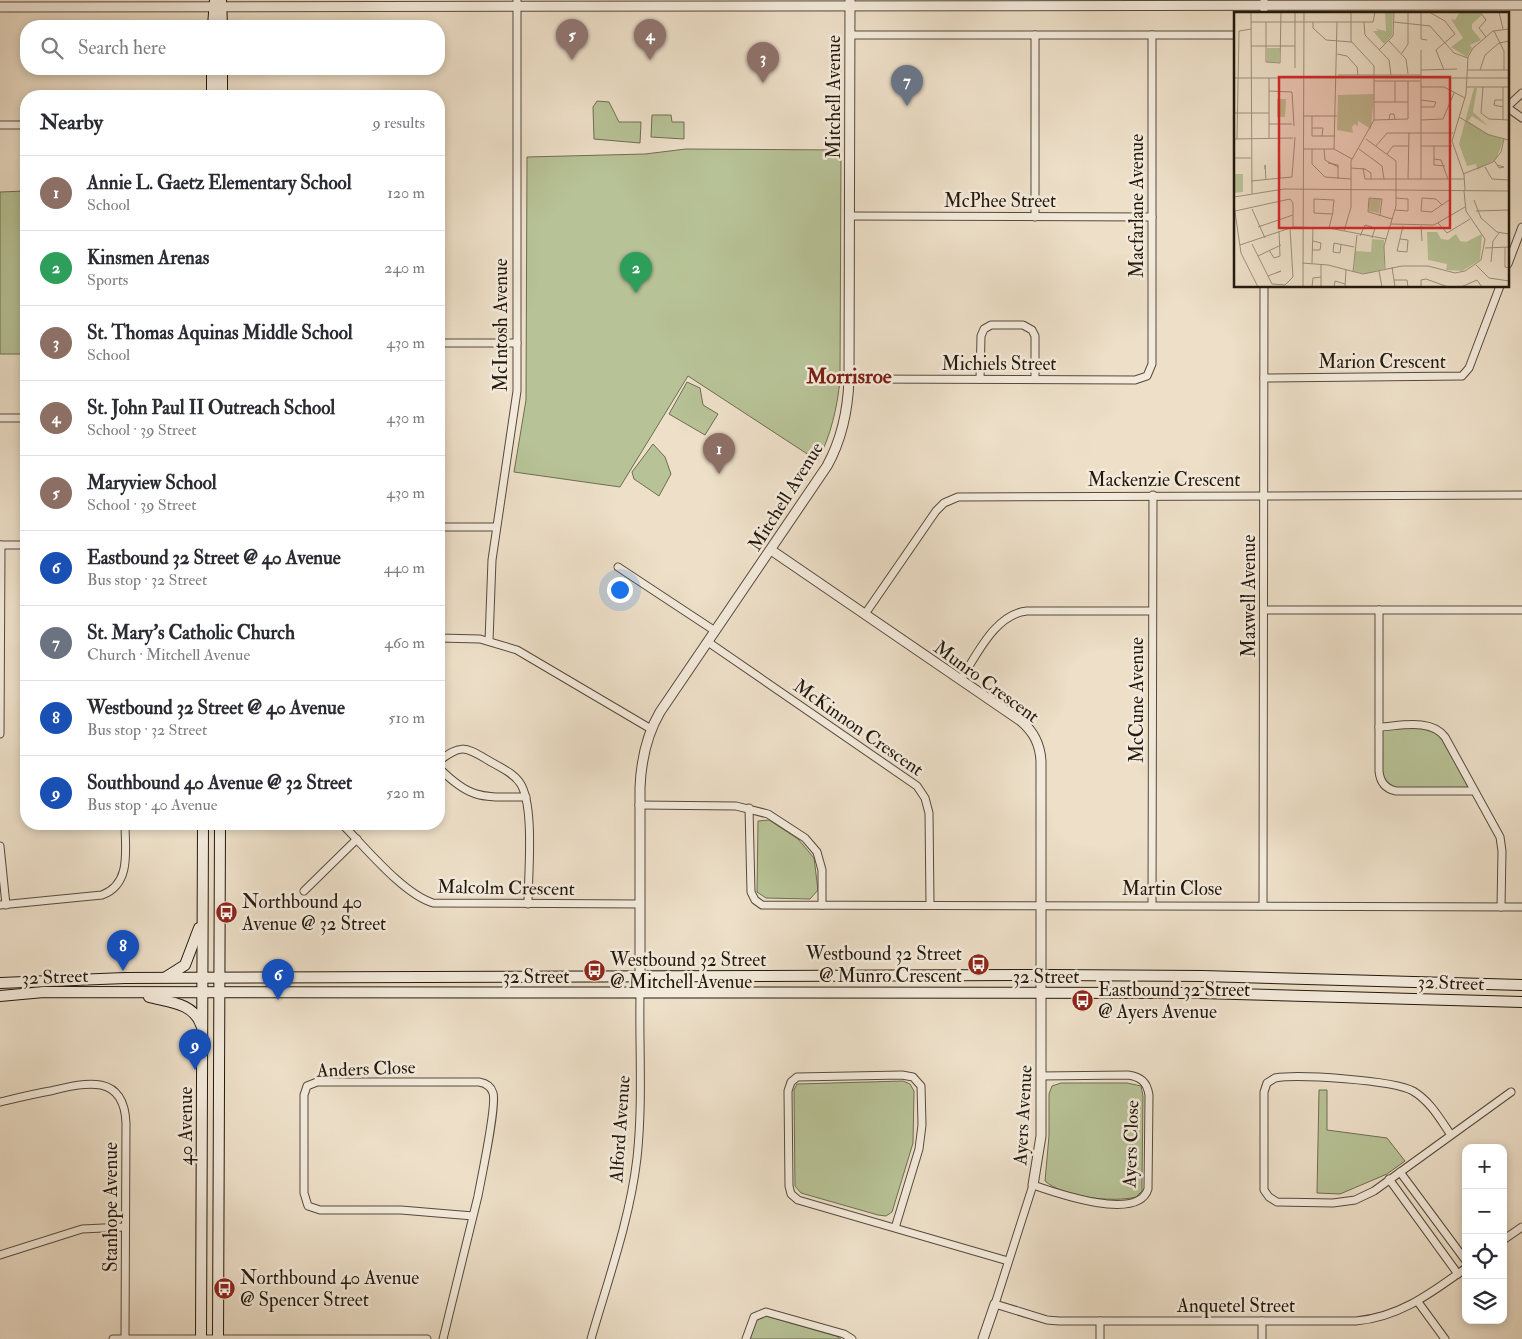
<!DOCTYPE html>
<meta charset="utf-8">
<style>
:root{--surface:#fff;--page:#f7f7f7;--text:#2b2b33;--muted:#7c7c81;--line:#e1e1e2;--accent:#8f2418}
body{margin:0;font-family:"IM FELL Double Pica",serif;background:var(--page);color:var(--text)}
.controls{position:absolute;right:15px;bottom:15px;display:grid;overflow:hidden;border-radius:10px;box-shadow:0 2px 8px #0003}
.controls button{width:45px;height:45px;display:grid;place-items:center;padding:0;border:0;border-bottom:1px solid var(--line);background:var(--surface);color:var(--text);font:25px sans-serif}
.you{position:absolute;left:619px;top:589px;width:18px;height:18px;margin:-12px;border:4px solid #fff;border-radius:50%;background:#1a73e8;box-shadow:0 0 0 8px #1a73e833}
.badge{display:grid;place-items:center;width:32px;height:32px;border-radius:50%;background:var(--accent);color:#fff;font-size:16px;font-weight:700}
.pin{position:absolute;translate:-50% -41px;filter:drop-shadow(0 1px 2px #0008)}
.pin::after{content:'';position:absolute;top:26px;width:18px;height:15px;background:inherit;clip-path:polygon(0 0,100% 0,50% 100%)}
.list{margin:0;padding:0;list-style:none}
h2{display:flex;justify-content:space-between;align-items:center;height:65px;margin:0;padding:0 20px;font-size:21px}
h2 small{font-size:16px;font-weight:400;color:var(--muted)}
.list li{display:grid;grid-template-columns:32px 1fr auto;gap:15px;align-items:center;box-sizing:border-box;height:75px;padding:0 20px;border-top:1px solid var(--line)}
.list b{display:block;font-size:19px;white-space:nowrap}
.list p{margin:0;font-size:16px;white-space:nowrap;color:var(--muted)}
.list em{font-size:16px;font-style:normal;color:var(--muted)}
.icon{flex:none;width:28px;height:28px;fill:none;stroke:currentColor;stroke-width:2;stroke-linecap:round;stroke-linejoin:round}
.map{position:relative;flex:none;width:1522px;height:1339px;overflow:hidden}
.search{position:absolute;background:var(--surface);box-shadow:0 2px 8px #0003;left:20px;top:20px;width:425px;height:55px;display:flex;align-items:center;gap:12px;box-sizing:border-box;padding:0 18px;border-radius:20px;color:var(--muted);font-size:19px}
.panel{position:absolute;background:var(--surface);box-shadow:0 2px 8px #0003;left:20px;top:90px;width:425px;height:740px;border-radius:20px}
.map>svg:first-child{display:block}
</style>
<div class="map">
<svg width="1522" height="1339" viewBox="0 0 1522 1339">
<rect width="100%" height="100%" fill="#eddfc8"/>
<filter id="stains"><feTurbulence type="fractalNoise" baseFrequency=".004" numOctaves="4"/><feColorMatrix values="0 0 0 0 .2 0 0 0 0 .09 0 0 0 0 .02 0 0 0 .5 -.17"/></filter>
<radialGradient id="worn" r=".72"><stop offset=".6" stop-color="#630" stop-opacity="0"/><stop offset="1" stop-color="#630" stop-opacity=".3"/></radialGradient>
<!-- green -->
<g fill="#b7c296" stroke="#6d6e52">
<polygon points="597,101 609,102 619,122 641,122 640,143 594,139 593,107"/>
<polygon points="652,115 671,115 672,122 684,122 684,139 651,137"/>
<path d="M686 149 841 150 840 380C837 409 831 434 818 461L688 376 620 487 514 472 526 400 527 157 645 154Z"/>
<polygon points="26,191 26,354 0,354 0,192"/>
<polygon points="687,382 700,388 703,405 718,414 705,435 669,414"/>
<polygon points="653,444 665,457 671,474 659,496 634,479 632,472"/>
<polygon points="1423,725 1439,729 1474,791 1396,791 1383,784 1379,727"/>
<polygon points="769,820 798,839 814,858 818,890 810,899 766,898 757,892 758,821"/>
<polygon points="903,1081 910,1084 914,1091 913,1143 892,1212 886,1216 878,1215 801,1193 795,1186 794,1090 797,1084"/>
<path d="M1061 1083H1127L1141 1086 1143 1096 1142 1182V1191L1136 1197C1112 1203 1063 1197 1045 1181L1049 1136V1094L1052 1086Z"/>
<polygon points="1319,1090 1327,1090 1327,1130 1387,1138 1405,1161 1387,1174 1340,1194 1317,1193"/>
<polygon points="766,1316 836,1336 841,1339 749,1339 754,1324 758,1318"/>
</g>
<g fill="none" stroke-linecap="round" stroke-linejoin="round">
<defs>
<g id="minor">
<polyline points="1264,14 1264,0"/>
<polyline points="850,35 1236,35"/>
<polyline points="1035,35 1035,217"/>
<polyline points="1508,106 1522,93"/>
<polyline points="1508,108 1522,118"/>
<polyline points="0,125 26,125"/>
<polyline points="849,216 1152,217"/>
<polyline points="1508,264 1522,227"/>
<polyline points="439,343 517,343"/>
<polyline points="1264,378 1462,376 1469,368 1500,286"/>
<polyline points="849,379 1135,380 1147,376 1152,364 1152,35"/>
<polyline points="980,379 981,336 984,329 991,325 1023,325 1032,330 1035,336 1035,379"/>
<polyline points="0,418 26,418"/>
<polyline points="439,527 496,527"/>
<polyline points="0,545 26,545"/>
<polyline points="618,567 715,631"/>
<polyline points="1264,610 1522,610"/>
<path d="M1379 610V771C1380 782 1386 789 1396 791H1474"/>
<polyline points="865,614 936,511 944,503 958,497 1522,495"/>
<polyline points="439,638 480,639 517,650 651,729"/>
<polyline points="489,641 492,560 517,391 517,0"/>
<polyline points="708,642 917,786 925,798 929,813 930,904"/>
<path d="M961 679C977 655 995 614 1027 611H1152"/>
<path d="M1379 727C1400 726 1431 718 1445 737L1500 837 1502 851 1501 907"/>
<polyline points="0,734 1,545"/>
<path d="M439 761C460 745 464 746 486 759 497 766 513 772 520 783 535 805 528 876 528 904"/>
<path d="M439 768C471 800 482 797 526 797"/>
<polyline points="639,805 736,806 768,814 805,838 817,852 822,870 822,905"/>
<polyline points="749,808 751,892 755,900 762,905 1522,907"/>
<path d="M342 824C365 847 403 894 433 903L639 904"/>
<polyline points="0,846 6,905"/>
<polyline points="304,891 357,839"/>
<polyline points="1152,904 1153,495"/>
<path d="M0 905 102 895C132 884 125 849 125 824"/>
<polyline points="1263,905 1264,286"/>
<path d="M1041 1076 1128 1075C1141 1077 1147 1082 1149 1095L1148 1189C1138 1222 1056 1193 1033 1185L995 1304 1047 1320 1059 1321H1356C1400 1317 1431 1293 1466 1268"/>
<path d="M0 1102C17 1098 33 1094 50 1091 84 1083 124 1072 126 1123L125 1338"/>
<path d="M1451 1135C1440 1119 1430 1101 1413 1091 1393 1080 1298 1074 1275 1078L1267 1083 1264 1092V1190L1269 1197 1277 1202 1333 1203 1355 1200 1374 1191 1511 1092"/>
<polyline points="1400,1172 1466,1261"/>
<polyline points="1389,1179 1458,1274"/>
<polyline points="895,1228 919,1149 922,1125 921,1086 913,1077 902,1075 797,1077 791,1082 788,1091 789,1186 791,1194 798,1200 1008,1261"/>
<polyline points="1503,1240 1522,1227"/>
<polyline points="0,1255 82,1229 125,1227"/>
<polyline points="1418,1302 1445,1339"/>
<polyline points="1100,1321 1100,1339"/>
<polyline points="1262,1321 1262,1339"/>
<polyline points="113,1339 427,1339"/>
<path d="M443 1339 478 1196C481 1179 497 1106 493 1093 491 1086 485 1083 479 1082H317L307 1086 304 1095V1193L308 1206 320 1210H401L473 1216"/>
<path d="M591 1339C608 1280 630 1219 637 1158 643 1103 639 1048 640 993"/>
<polyline points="746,1339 754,1317 766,1312 844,1334 852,1339"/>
</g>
<g id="tertiary">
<polyline points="0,7 1522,5"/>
<path d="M771 550 1021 721C1034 732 1040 744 1041 761V1136L1033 1185"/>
<path d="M640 993V788C641 761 646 736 660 712L827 466C842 439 848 410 849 379L850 0"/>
<polyline points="983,1339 995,1304"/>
</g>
<g id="secondary">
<polyline points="221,0 222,26"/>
<polyline points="213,26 215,0"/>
<polyline points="212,96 212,69"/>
<polyline points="222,96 222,69"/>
<polyline points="166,977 185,965 199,928"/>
<polyline points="0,983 125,978 1050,975 1203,976 1522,985"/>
<polyline points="0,996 44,992 1200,993 1522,1002"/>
<path d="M149 997C169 1002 194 1003 201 1025"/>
<polyline points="201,1339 203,824"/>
<polyline points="218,1339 220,824"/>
</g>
</defs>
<!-- minor casing -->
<use href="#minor" stroke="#564a3c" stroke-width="9"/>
<!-- tertiary casing -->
<use href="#tertiary" stroke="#564a3c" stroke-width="11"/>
<!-- secondary casing -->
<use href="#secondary" stroke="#23190e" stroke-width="12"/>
<!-- minor -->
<use href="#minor" stroke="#f3eadb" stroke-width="7"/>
<!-- tertiary -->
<use href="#tertiary" stroke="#f3eadb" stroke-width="9"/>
<!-- secondary -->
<use href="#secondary" stroke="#f3eadb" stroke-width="10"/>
</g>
<!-- icons -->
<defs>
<symbol id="bus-disc" viewBox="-11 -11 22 22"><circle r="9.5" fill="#8f2418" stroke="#f3eadb"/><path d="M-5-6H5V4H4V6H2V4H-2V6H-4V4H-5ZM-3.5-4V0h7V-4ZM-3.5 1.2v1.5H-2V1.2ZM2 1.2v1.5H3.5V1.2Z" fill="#fff"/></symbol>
</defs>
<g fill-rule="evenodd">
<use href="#bus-disc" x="214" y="900" width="25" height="25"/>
<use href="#bus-disc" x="966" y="952" width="25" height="25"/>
<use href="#bus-disc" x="582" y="958" width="25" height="25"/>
<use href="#bus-disc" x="1070" y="988" width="25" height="25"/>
<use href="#bus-disc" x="212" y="1276" width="25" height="25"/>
</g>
<g text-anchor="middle" stroke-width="5" stroke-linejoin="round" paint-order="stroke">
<!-- street labels -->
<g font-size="19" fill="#23190e" stroke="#f3eadb">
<text transform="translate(833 97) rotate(-90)" y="7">Mitchell Avenue</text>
<text x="1000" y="207">McPhee Street</text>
<text transform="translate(1136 206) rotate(-90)" y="7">Macfarlane Avenue</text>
<text transform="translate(500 325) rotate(-90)" y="7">McIntosh Avenue</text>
<text x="1382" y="368">Marion Crescent</text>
<text x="999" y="370">Michiels Street</text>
<text x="1164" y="486">Mackenzie Crescent</text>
<text transform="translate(785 496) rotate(-58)" y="7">Mitchell Avenue</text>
<text transform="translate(1248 596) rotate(-90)" y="7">Maxwell Avenue</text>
<text transform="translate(987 681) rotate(36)" y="7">Munro Crescent</text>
<text transform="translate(1136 700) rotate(-90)" y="7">McCune Avenue</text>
<text transform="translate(859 727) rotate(35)" y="7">McKinnon Crescent</text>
<text transform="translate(506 887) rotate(1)" y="7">Malcolm Crescent</text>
<text x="1172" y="895">Martin Close</text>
<text transform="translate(55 976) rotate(-2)" y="7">32 Street</text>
<text x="536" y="983">32 Street</text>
<text x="1046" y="983">32 Street</text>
<text transform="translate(1451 982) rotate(2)" y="7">32 Street</text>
<text transform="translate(366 1068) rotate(-2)" y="7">Anders Close</text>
<text transform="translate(1022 1115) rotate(-87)" y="7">Ayers Avenue</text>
<text transform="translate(185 1126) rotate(-90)" y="7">40 Avenue</text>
<text transform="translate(619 1129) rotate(-86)" y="7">Alford Avenue</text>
<text transform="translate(1130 1144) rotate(-88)" y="7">Ayers Close</text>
<text transform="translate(110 1207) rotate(-90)" y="7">Stanhope Avenue</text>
<text x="1236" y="1312">Anquetel Street</text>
</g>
<!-- poi labels -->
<g font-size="19" fill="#23190e" stroke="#f3eadb" text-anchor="start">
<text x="242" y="908">Northbound 40<tspan x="242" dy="22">Avenue @ 32 Street</tspan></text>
<text x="962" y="960" text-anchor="end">Westbound 32 Street<tspan x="962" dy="22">@ Munro Crescent</tspan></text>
<text x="610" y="966">Westbound 32 Street<tspan x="610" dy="22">@ Mitchell Avenue</tspan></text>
<text x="1098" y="996">Eastbound 32 Street<tspan x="1098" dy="22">@ Ayers Avenue</tspan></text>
<text x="240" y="1284">Northbound 40 Avenue<tspan x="240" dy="22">@ Spencer Street</tspan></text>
</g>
<!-- quarter labels -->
<g font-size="21" font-weight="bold" fill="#7a1f14" stroke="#f3eadb">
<text x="849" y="383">Morrisroe</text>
</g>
</g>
<!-- overview -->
<g transform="translate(1234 12)">
<rect width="275" height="275" fill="#eddfc8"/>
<path d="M151 0H159L158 24 150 32 139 19H144L142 17 152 19ZM226 0H245L248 3 238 12V17L247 28 236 33 238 36 233 45 217 35 229 26 217 7 221 8ZM33 36H46L45 50H33ZM240 76H243L239 100 254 114 238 104 234 109 252 121 270 127 262 147 243 158 242 152 233 154 225 132ZM140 82 137 117 124 109V114L120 112 118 115 119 121 103 118 104 83ZM43 87H52L51 105H43ZM0 162H9V180L0 181ZM135 187H147L145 201 135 199ZM193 220H203L207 227 214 228 222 222 226 229 232 230 248 222 246 248 228 259 212 258 213 252 194 248ZM138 227 150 228V257L132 262 120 260 121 239 137 240Z" fill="#b7c296"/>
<path fill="none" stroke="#9c907e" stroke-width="1" d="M17 0 18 182M187 0V27L193 28M195 0 211 9 221 22 202 38 210 58M246 0 252 8 245 16 252 25M265 0 269 17M17 10H139L141 0M32 10V50L46 51 47 0M79 10V16L92 28 118 30M130 10 131 23 155 48 157 63M160 10 196 14 220 41 234 46M260 19 270 39V58M155 29 172 47 174 62M17 34H61M145 38 159 24 160 0M168 41 174 32V0M103 42 113 44 123 55 124 63M61 56V0M187 58 223 57M233 58H275M246 58 251 43 265 31 275 29M104 63H187M0 66H275M140 69H186M161 69V90M187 75H210L231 86M233 75H275M249 75 247 101 255 107 275 108M269 75V108M35 79 58 80M58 80 60 114M269 88H261L260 93 269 95M140 90H174M187 95H200L202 90 187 88M0 101H35M70 104H103M78 104V124H101M225 105 255 123 275 128M140 108 174 107V69M155 108 156 102H160L161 108M187 108 209 107 220 81M35 112H58M78 116H89L88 124M35 126V66M45 126 46 167M0 127 59 126M3 127 5 19 17 17M132 127 162 149V194L150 234 151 257M142 134 153 121H219M187 134H218M200 134V153L211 154M70 137H100L118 147M78 137V152L91 165 117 167M90 137 91 148 104 155M100 137 103 10M125 137 148 154 150 167M153 142 159 134H174M0 146H17M200 147 207 148 214 167M260 148 265 156 270 155 263 153M94 151 104 153V167M251 155 258 167 275 168M117 156 131 157 137 161V167M129 156 131 167H230M31 157V153L32 168M229 162 259 150 267 140 270 127M174 167 175 121M187 167V38M17 169 58 165 61 125M231 178 230 163 218 129 232 82 234 45 239 36 259 19 275 17M0 185 50 177 275 179M240 188 247 206 263 220 275 222M0 193 7 241 24 275M208 193 202 187 188 186 187 199 198 200 199 199 215 188M18 197 31 226M161 198 174 199V187L162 186M1 199 56 187 59 191V215M242 199 275 198M146 203 148 187 135 186 134 200H135L158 207M204 211 213 221 236 207M157 212 200 213 231 195M187 214 188 229M24 215 59 203M95 216 99 200V197L100 188 80 187V201L98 202M110 219 117 195V149L140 108V54L117 29V0M126 224 131 213 141 216 138 226M166 227 174 228 173 240 163 239 169 214M18 232 38 272 51 273 59 265 56 216M6 233 59 215 95 216 152 227M107 233 106 241 99 240 100 231 120 235M271 235V255L275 256M251 236 275 235M35 238 40 246 46 244 45 219M78 238H86L87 231 79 229M24 244 47 233M257 250 259 229 265 221M68 251 94 253 129 262 168 254H194L221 261 231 259 247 248 251 227 232 199 230 179M78 251 79 215M242 253 255 266 275 269M158 255 161 275M145 259 148 275M119 260 123 223M34 264 47 259 42 261M160 268H173L174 275M69 275 70 0M78 275 79 266 87 265M87 275V252M100 275 101 269 111 272M111 275 112 258M187 275V268L192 267 214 275M227 275 243 268 248 275"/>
<path fill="#d62828" fill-opacity="0.15" stroke="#d62828" stroke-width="2.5" d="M45 65H216V216H45Z"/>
<rect width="275" height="275" fill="none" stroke="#23190e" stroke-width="2.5"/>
</g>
<rect width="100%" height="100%" filter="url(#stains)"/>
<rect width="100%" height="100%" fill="url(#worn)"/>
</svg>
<div class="controls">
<button>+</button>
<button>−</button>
<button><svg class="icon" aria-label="locate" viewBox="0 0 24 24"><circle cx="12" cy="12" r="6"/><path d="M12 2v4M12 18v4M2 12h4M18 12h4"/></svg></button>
<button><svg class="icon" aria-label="layers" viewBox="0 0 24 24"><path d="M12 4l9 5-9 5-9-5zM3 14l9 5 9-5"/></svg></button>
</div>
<div class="you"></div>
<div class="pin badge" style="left:719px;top:474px;background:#8d6e63">1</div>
<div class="pin badge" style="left:636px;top:293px;background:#2e9e5b">2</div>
<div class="pin badge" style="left:763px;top:83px;background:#8d6e63">3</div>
<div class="pin badge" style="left:650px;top:60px;background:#8d6e63">4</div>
<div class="pin badge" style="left:572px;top:60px;background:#8d6e63">5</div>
<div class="pin badge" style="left:278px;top:1000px;background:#1a4fb4">6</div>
<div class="pin badge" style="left:907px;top:106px;background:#6b7280">7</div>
<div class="pin badge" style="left:123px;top:971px;background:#1a4fb4">8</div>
<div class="pin badge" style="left:195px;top:1070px;background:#1a4fb4">9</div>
<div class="search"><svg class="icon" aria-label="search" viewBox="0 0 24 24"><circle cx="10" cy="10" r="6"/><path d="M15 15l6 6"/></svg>Search here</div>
<section class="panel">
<h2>Nearby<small>9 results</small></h2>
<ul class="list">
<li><span class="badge" style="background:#8d6e63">1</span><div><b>Annie L. Gaetz Elementary School</b><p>School</p></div><em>120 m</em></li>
<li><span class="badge" style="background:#2e9e5b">2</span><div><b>Kinsmen Arenas</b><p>Sports</p></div><em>240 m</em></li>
<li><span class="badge" style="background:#8d6e63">3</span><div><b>St. Thomas Aquinas Middle School</b><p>School</p></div><em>430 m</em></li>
<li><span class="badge" style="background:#8d6e63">4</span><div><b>St. John Paul II Outreach School</b><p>School · 39 Street</p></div><em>430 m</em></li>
<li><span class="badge" style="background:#8d6e63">5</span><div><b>Maryview School</b><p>School · 39 Street</p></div><em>430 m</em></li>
<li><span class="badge" style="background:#1a4fb4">6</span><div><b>Eastbound 32 Street @ 40 Avenue</b><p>Bus stop · 32 Street</p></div><em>440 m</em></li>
<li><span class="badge" style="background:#6b7280">7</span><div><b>St. Mary's Catholic Church</b><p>Church · Mitchell Avenue</p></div><em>460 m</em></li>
<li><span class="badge" style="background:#1a4fb4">8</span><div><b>Westbound 32 Street @ 40 Avenue</b><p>Bus stop · 32 Street</p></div><em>510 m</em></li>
<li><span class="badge" style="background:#1a4fb4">9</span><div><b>Southbound 40 Avenue @ 32 Street</b><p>Bus stop · 40 Avenue</p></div><em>520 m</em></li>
</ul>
</section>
</div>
